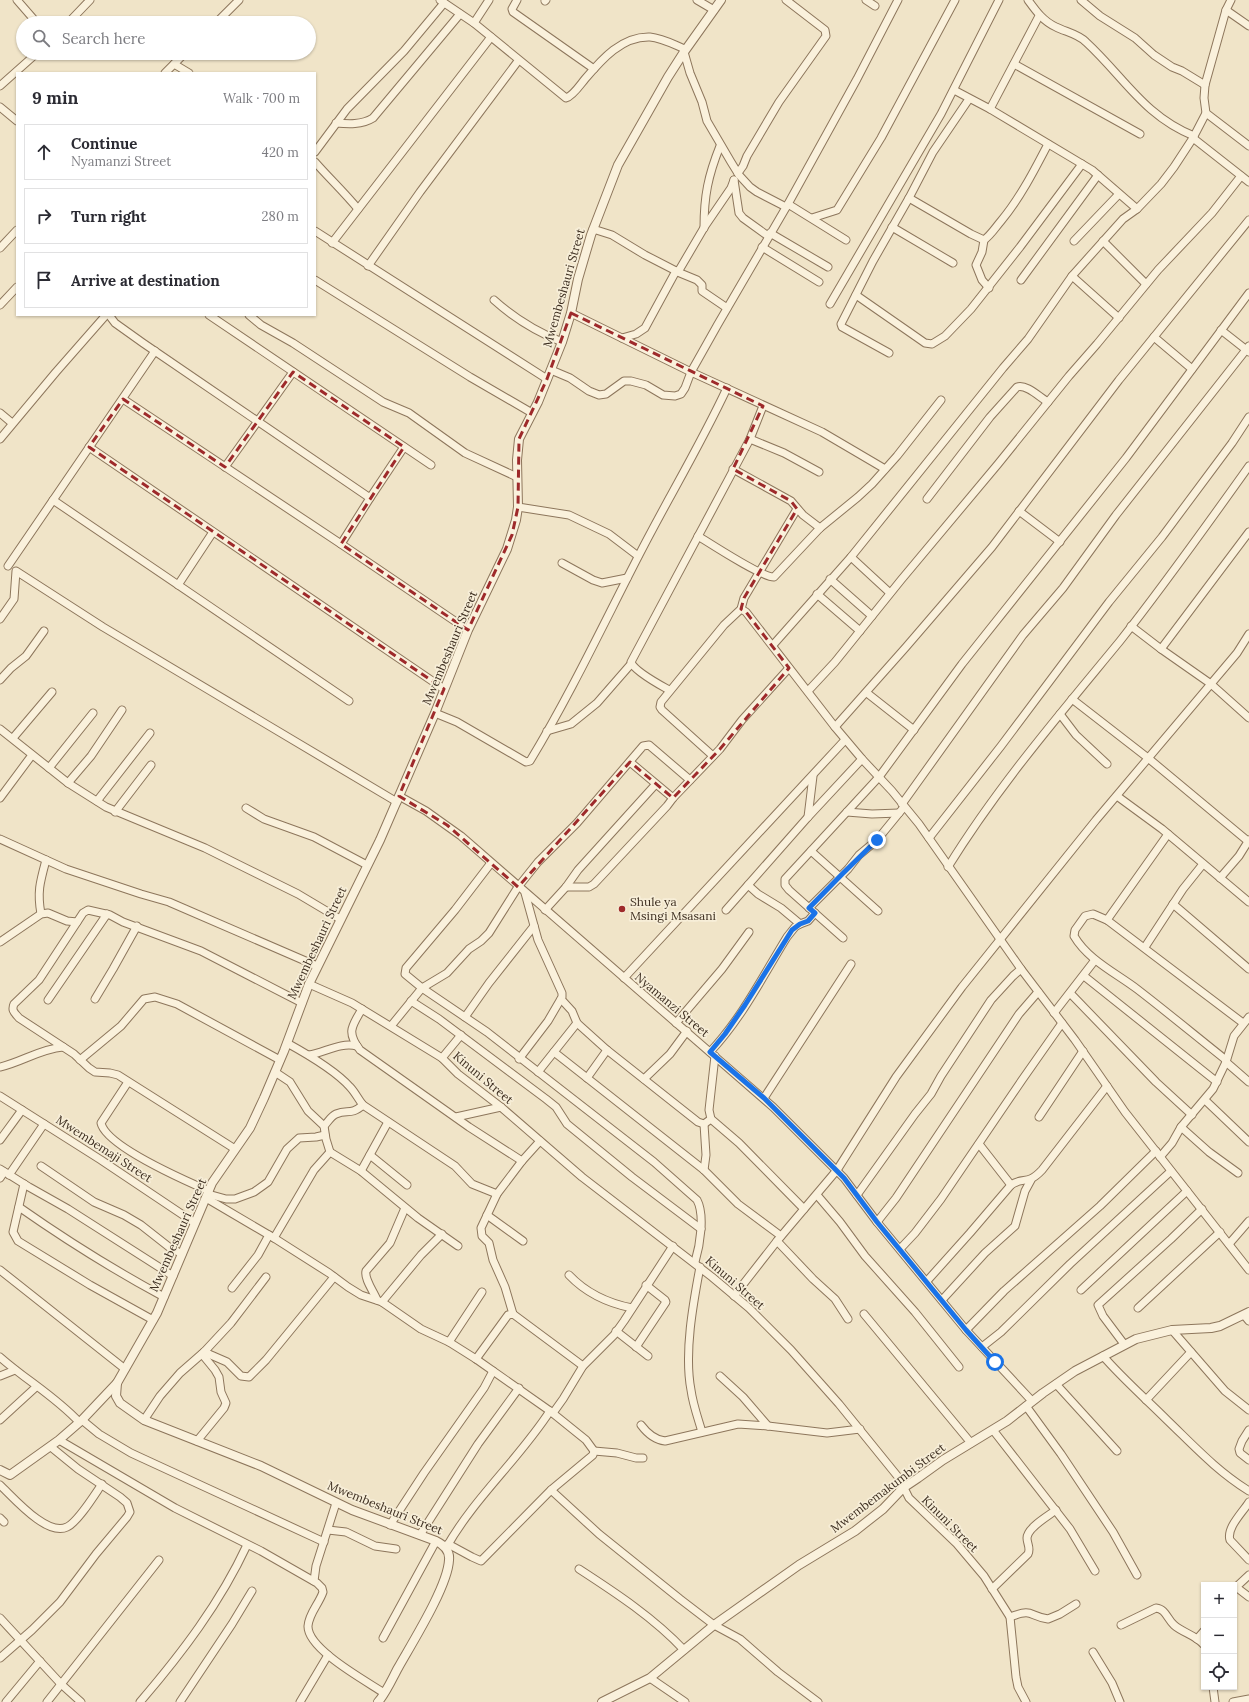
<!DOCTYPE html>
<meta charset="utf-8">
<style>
:root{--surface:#fff;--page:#f2f2f3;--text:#2b2b33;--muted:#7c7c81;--line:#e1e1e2}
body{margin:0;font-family:Lora,serif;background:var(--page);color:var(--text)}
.controls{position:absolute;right:12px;bottom:12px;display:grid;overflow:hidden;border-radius:0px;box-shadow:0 1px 3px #0004}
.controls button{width:36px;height:36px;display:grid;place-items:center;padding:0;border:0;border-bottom:1px solid var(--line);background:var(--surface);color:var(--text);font:20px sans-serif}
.stop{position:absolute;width:12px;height:12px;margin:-9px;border:3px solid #1a73e8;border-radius:50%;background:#fff}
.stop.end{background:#1a73e8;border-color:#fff;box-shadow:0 1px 4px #0008}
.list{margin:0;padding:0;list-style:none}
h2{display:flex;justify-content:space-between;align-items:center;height:52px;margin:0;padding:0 16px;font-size:17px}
h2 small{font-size:13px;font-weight:400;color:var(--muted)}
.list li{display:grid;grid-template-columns:26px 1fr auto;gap:12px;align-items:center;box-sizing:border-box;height:56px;margin:0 8px 8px;padding:0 8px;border:1px solid var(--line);border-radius:0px}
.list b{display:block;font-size:15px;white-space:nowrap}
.list p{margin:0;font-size:13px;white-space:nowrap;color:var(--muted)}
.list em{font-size:13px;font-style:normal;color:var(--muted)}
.icon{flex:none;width:22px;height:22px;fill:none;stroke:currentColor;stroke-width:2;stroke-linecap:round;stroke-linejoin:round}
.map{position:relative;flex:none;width:1249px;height:1702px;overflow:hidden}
.search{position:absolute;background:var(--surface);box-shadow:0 1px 3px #0004;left:16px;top:16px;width:300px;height:44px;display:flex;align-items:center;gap:10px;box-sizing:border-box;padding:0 14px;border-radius:22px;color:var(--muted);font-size:15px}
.panel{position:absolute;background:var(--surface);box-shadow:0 1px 3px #0004;left:16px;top:72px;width:300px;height:244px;border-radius:0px}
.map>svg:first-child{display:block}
</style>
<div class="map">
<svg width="1249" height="1702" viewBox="0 0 1249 1702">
<rect width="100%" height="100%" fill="#f0e4c8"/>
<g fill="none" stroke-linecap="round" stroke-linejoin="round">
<defs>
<g id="minor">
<polyline points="17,0 37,23"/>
<path d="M440 0 474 23 566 98C573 96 580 85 585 79 602 59 622 36 650 37 662 38 675 45 685 49"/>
<polyline points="517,0 512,9 513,12 594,69"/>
<polyline points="697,0 714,10"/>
<polyline points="866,0 875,6"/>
<path d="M1028 0C1036 11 1043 21 1056 27 1066 32 1078 34 1086 42 1124 77 1144 116 1194 136"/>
<polyline points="1081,0 1100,16 1135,38 1154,55 1172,67 1182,71 1205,85"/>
<polyline points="1231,0 1226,10 1205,85 1204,98 1206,113 1249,146"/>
<polyline points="545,1 546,0"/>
<polyline points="1226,10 1249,26"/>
<polyline points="68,23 90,0"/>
<polyline points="216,23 239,0"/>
<polyline points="474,23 489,0"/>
<polyline points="684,52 690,73 702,102 707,121 731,162 739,175 750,187 757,192 786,207"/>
<polyline points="174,64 189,73"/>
<polyline points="1014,64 1140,134"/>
<polyline points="165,73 185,53"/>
<polyline points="0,86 37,53"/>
<polyline points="954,90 990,109 1092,170 1137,209"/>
<polyline points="0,107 17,121"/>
<polyline points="990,109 1039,16"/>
<path d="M336 123C348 124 362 125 373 118L460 14"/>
<polyline points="1193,138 1249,182"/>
<polyline points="315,152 347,109 404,51 444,3"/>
<path d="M315 162C329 178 344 192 358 209"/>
<polyline points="738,173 743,166 747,156 779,102 826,36 825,30 786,0"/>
<polyline points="734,180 739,213 743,218 768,236"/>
<path d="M909 198 971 234 984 240C991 235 995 228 1001 221 1020 198 1034 171 1048 144"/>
<polyline points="788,204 846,240"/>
<polyline points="812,218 837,210 881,138 955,0"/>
<polyline points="892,227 953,263"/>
<path d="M704 228C704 196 708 176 720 146"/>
<polyline points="593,229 612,235 645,255 680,273 697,280 702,285 702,291 727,308"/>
<polyline points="315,231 547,379"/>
<polyline points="770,233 828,267"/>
<polyline points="984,240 982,252 976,265 982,280 989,288"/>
<polyline points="1074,241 1119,194"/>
<polyline points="1103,241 1146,284"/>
<polyline points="332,243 491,37"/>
<polyline points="762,247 819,282"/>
<polyline points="0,248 17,230"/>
<polyline points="368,266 420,192 518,61"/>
<polyline points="678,272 705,226 731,188 734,180"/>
<polyline points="1072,276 1119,318"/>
<polyline points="315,280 470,377 532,413"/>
<polyline points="1021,280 1098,175"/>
<polyline points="856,295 925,343 932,344 945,336 971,309 1020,247 1082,164"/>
<path d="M494 300C514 318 537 332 562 342"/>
<polyline points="830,304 941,114 999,0"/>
<polyline points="0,305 17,287"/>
<polyline points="571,313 691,372 822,432 885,469"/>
<polyline points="109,315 115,323 143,343 370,498 341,544 123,399"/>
<polyline points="209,315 431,465"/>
<polyline points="249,315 261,325 293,343 383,402 409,413 465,453 517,477"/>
<polyline points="1221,330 1249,352"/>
<polyline points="1154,337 1192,369"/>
<polyline points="622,338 636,334 645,328 676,271"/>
<polyline points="889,353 842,327 841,324 873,261 909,198 933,152 969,99"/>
<polyline points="551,370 570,378 589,391 599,395 606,394 624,381 631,381 646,385 663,395 675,396 681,394 685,388 691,372 718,324 788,204 857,79 898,0"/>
<polyline points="0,413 12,423"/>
<polyline points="0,439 56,372 106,315"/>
<polyline points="750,439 784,453 819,472"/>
<polyline points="89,447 444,689"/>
<polyline points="225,467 293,372"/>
<polyline points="733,469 791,501 803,515 820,528"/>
<polyline points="370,498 404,447"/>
<path d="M927 499 990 417 1017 387C1027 384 1039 397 1048 402"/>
<polyline points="53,500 349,701"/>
<polyline points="518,507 569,515 609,534 638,556"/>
<polyline points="1019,511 1060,542"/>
<path d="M698 536C711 544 763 578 774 577L820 528 858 497 872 484 897 456 941 400"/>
<polyline points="341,544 468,630"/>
<polyline points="851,557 890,593"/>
<polyline points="562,563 593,580 602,583 627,578"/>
<polyline points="8,566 155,351"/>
<polyline points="830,579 872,616"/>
<polyline points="178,585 213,532"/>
<polyline points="817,594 860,631"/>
<polyline points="741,609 746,612 835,727 862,759 892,791 919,824 1021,969 1075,1040 1125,1112 1249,1270"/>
<polyline points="0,619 14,599 16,571 103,627 397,802"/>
<polyline points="1131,626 1161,649 1211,684 1249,718"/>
<polyline points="773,645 851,557 1003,368 1028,339 1072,276 1123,219 1137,209 1161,184 1174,167 1193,138 1206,113"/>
<polyline points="1161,649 1249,532"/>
<polyline points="0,680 11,668 26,656 44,631"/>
<path d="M669 690C660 685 634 671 631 662L750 439 763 406"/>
<polyline points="808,691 835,662 901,580 998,464 1069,376 1097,344 1158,270 1212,213 1241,176"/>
<polyline points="867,693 914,730"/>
<polyline points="1072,699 1148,758 1249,842"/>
<path d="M435 713 457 722 526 762 530 761C570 695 603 625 638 557 667 500 700 446 727 388"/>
<polyline points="1060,714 1076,735 1107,764"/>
<polyline points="835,727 906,647 992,547 1119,380 1249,220"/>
<polyline points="0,729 68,783 106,807 205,848 298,894 340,919"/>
<polyline points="547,731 571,724 597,703 631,664"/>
<polyline points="13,738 52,692"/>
<polyline points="713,756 662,710 660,707 661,702 724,625 741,609 744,598 797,509"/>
<polyline points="630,762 673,798"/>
<polyline points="49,768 93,713"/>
<polyline points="68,783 91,756 122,710"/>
<polyline points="399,796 426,811 461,836 773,1107 844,1178 877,1222 966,1330 1032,1401"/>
<polyline points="1117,796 1162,829 1249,902"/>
<polyline points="0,798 32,755"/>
<polyline points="97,801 150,733"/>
<polyline points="902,804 1023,635 1063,588 1116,515 1249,346"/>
<polyline points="246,808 264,819 314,837 367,865"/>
<polyline points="115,812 151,765"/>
<polyline points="847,812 872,814 899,813"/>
<polyline points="808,817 813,776"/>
<polyline points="929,838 1001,746 1109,602 1162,537 1232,443 1249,417"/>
<polyline points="0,839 66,869 141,894 169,902 317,966"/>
<polyline points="811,851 878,911"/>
<path d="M491 863 455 910 406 968 405 974 422 988 487 1032 654 1162 697 1200C705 1215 700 1245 695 1262"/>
<path d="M948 867C998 786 1060 714 1120 641 1165 584 1207 525 1249 466"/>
<polyline points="1220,878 1239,856 1249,840"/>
<polyline points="748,885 758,894 781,908 800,924 808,921 815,913"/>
<polyline points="566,887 589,887 594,884 667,806 673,798 720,749 742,720 789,668"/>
<polyline points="1173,904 1249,969"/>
<polyline points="809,908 848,869 859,855 877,840 904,807"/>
<polyline points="545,910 566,887 578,870 655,785"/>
<polyline points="726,910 808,817 862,759"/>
<path d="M41 914C37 892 40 882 46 860"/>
<polyline points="1107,920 1168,834"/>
<polyline points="843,938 789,890 785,885 785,879 879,777 962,664 1126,458 1249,293"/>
<polyline points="0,942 41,914 48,913 67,921 77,922"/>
<polyline points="1145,947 1183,889 1203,864"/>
<polyline points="1084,976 1217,1082"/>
<polyline points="624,978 845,740"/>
<polyline points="309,984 352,1003 442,1058 458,1074 501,1107 582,1177 712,1277 749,1308 791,1350 839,1404 899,1478 909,1498 957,1544 984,1576 1010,1617 1016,1677 1018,1687 1026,1702"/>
<polyline points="1070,993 1156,1082 1192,1115"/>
<polyline points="95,999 113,969 137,926"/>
<polyline points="561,999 572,1011 577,1023 607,1050 698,1122 704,1124 711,1119"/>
<polyline points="48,1000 107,914"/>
<polyline points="411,1001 439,1019 546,1099 556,1107 567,1124 632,1177 701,1229"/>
<path d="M362 1009C352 1026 346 1032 360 1050L469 1127 522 1161"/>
<polyline points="1054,1013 1095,960"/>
<polyline points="465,1017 489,983 534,926"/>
<polyline points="676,1023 722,969 749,932"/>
<polyline points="391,1026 422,988 447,973 469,949 481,941 489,933 518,887 538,862 577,823 643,746 649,745 690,780"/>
<path d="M287 1043C307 1054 335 1070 350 1087 355 1092 358 1099 363 1105L455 1166 472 1184 497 1194"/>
<polyline points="554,1052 704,1170 738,1204 781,1236"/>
<path d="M710 1052C742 1018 763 976 787 937L795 927 800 924"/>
<path d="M309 1055C326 1052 340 1042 357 1046"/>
<polyline points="715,1056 709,1110 711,1119 739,1143 804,1209"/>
<polyline points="442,1058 461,1035"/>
<polyline points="519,1059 548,1021 562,997 562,993 538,940 525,893"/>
<polyline points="80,1060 121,1026 144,999 155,997 177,1004 280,1060"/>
<path d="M1226 1060C1197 1037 1167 1012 1137 989 1116 973 1088 960 1074 936L1075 930 1085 916 1093 914 1107 920 1243 1023"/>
<polyline points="1226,1062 1249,1082"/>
<path d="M0 1067C22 1062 40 1049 63 1047"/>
<polyline points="275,1072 290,1082 308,1111 324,1126 326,1139 330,1152"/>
<polyline points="538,1072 577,1023"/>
<polyline points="587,1078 607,1050"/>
<polyline points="644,1079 670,1054 687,1031"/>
<path d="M128 1082 101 1123C106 1146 186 1181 209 1191"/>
<polyline points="0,1096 101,1160 195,1223"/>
<polyline points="764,1098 851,964"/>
<polyline points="1205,1100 1249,1142"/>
<polyline points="456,1117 501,1107"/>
<polyline points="1039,1117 1083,1051"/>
<path d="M324 1126C328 1122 331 1116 336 1114 348 1109 350 1116 363 1105"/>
<polyline points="1181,1127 1209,1152 1238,1173"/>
<polyline points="0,1140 22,1110"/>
<polyline points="979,1144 1011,1185"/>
<path d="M235 1149 118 1075 110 1073 95 1072 89 1068 74 1054 19 1018C15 1013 11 1011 14 1004L39 980 83 913 88 910 110 915 123 922 201 951 302 1003"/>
<polyline points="370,1155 407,1185"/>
<polyline points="1160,1157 1172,1143 1181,1127 1213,1089 1226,1062 1234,1036 1249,1017"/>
<polyline points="41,1166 94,1202 124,1215 141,1225 169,1247 182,1254"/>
<polyline points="0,1169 29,1187 68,1209 173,1276"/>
<polyline points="704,1170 706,1155 704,1124"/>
<polyline points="361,1171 388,1122"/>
<polyline points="9,1175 44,1124"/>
<polyline points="0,1178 4,1172"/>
<polyline points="24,1184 13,1232 18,1241 90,1285 153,1320"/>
<polyline points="208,1194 226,1199 235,1199 254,1192 268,1182 287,1149 299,1138 316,1137 325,1135"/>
<polyline points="817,1195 840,1222 865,1256 915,1312 959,1367"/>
<polyline points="857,1195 915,1114 931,1094 941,1076 991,1000 1013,976 1021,969"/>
<polyline points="206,1198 274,1238 329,1273 348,1287 361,1295 382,1302 421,1329 449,1342 476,1359 550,1411 586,1440 594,1451 593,1455 551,1490 481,1561 472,1557 448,1544"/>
<path d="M19 1207C66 1240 114 1270 164 1297"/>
<polyline points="487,1215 523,1241"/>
<polyline points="877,1222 896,1198 1019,1014 1038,992"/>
<polyline points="274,1238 314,1170 330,1152 361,1171 418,1218 458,1246"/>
<polyline points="777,1241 813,1279 835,1299 848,1319"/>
<polyline points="1229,1244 1249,1221"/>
<polyline points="900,1249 915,1233 941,1199 1022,1080 1062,1023"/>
<path d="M700 1267C693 1304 684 1353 691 1390 693 1405 698 1418 702 1432"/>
<polyline points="0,1270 125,1369"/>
<path d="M569 1275C586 1293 607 1303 632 1308"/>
<path d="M927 1281 970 1233 1011 1185C1024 1176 1027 1186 1042 1170L1107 1086"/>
<polyline points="232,1288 258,1255 269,1235"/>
<polyline points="1081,1290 1187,1191"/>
<polyline points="734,1296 777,1241 837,1170 896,1077 962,987 1096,820 1237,653 1249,634"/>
<path d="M377 1300C374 1292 364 1279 366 1271L390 1243 405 1208"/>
<polyline points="942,1300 985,1253 1015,1226 1025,1191 1031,1180"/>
<polyline points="382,1302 421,1255 442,1234"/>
<polyline points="1138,1308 1220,1232"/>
<polyline points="513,1314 505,1287 493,1260 489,1243 482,1236 481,1228 497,1194 522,1161 540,1141"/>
<polyline points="864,1314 971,1443"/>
<polyline points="1244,1315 1249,1321"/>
<polyline points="966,1330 1004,1291 1100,1206 1156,1151"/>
<polyline points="1172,1330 1225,1391 1249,1410"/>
<polyline points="616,1331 648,1356"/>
<polyline points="449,1342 482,1292"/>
<polyline points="1124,1344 1103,1316 1098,1305 1171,1239 1202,1209"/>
<polyline points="636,1347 666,1302 665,1300 646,1285"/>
<polyline points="982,1347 1001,1332 1070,1264 1171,1171"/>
<polyline points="204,1352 227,1362 241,1376 249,1377 266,1360 334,1277"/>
<path d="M1103 1356C1123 1379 1146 1399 1168 1421 1195 1447 1217 1471 1249 1491"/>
<path d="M0 1357C26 1380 56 1397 79 1422"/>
<polyline points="476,1359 508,1315 513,1314 583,1366"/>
<polyline points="0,1376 15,1370"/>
<polyline points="720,1376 743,1397 768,1426"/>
<polyline points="1056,1384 1117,1451"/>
<polyline points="1146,1400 1191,1352"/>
<polyline points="1026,1406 1061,1454 1113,1532 1137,1575"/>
<polyline points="553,1413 563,1399 583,1366 614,1335 624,1321 673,1246"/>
<polyline points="0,1420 36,1387"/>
<polyline points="82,1420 99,1434 131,1453 324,1542"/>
<polyline points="144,1420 160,1396 180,1373 204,1352 231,1323 266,1277"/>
<path d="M641 1425C647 1433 655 1440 665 1441L738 1424 768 1426 827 1433 860 1429"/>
<polyline points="993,1430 1070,1529 1095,1571"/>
<polyline points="1249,1430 1242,1441 1239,1449 1240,1453 1249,1460"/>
<path d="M59 1440 175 1508 261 1551 317 1583 322 1588 323 1592C319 1604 309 1613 308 1626 307 1649 366 1681 384 1693"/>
<polyline points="197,1441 224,1408 226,1403 221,1392 219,1377 215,1370 202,1354"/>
<polyline points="594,1451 617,1453 636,1458 643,1458"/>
<path d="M0 1485C13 1497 47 1537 67 1527 78 1522 95 1494 102 1484"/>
<polyline points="551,1490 599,1534 680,1599 714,1625 740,1639 778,1672 818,1702"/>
<path d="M1249 1502C1243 1512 1226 1528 1230 1540L1249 1560"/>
<polyline points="0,1518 4,1522"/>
<polyline points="390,1525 424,1473 484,1388 493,1371"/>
<polyline points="328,1530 346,1532 375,1546 396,1549"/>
<polyline points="420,1535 478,1444 519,1388"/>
<path d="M446 1548C474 1498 519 1459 550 1411"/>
<path d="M579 1569C616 1593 654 1618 684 1650"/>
<polyline points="314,1581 316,1566 336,1503"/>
<polyline points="1236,1587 1249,1597"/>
<path d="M992 1589 1028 1554C1031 1548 1027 1544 1027 1538 1027 1528 1048 1516 1056 1510"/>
<polyline points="1234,1589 1249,1575"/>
<path d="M1010 1617C1034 1608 1028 1616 1048 1619L1060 1614 1076 1604"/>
<polyline points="0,1618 61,1684 81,1702"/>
<path d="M1121 1625 1156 1608C1166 1609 1167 1619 1174 1625 1183 1633 1196 1635 1204 1645"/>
<polyline points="383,1638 436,1541"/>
<polyline points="1197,1639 1204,1631"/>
<polyline points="1093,1652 1112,1683 1120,1702"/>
<polyline points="0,1658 32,1630 60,1602 96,1554 127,1517 130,1512 127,1503 120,1497 78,1469 51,1447"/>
<polyline points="650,1678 685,1702"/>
<polyline points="1213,1687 1215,1702"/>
<polyline points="6,1702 40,1661"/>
<polyline points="47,1702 159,1560"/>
<path d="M140 1702C182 1653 220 1603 247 1545"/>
<polyline points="180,1702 232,1624 252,1591"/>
<polyline points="300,1702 328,1655"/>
<polyline points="1233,1702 1249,1699"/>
</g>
<g id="tertiary">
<polyline points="0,1470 10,1475 59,1440 82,1420 117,1383"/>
<path d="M378 1702C386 1693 392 1679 398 1668 412 1643 448 1586 449 1560 450 1551 444 1545 436 1541L352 1510 261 1466 144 1420 120 1403 116 1396 117 1383 157 1313 212 1183 250 1128 264 1098 284 1051 309 984 380 840 435 713 468 630 507 549 516 520 518 507 517 460 519 439 538 402 562 342 571 313 578 279 591 235 618 165 668 77 684 52 721 0"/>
<polyline points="602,1702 650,1678 714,1625 799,1565 855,1531 883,1509 903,1488 918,1478 943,1460 1007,1421 1043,1393 1075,1371 1136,1339 1172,1330 1211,1328 1220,1326 1249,1312"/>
</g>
</defs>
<!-- minor casing -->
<use href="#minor" stroke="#8d765c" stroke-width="9"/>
<!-- tertiary casing -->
<use href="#tertiary" stroke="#8d765c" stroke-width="10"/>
<!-- minor -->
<use href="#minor" stroke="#faf1dc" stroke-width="7"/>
<!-- tertiary -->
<use href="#tertiary" stroke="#faf1dc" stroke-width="8"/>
</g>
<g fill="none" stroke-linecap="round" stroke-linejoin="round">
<!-- route -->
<path stroke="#1a73e8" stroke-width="5" d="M877 840C854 862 831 885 809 908L815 913 808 921 800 924 792 930 745 1005 725 1034 710 1052 764 1098 844 1178 877 1222 966 1330 995 1362"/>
</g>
<!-- marked area -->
<path fill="none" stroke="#9e2a2b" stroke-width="3" stroke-dasharray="8 5" stroke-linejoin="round" d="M571 313 763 406 733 469 791 501 797 509 744 598 741 609 746 612 789 668 720 749 673 798 630 762 518 887 447 825 399 796 444 689 89 447 123 399 225 467 293 372 404 447 341 544 468 630 512 535 518 507 519 439 547 379Z"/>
<!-- markers -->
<circle fill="#9e2a2b" stroke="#f7eed8" stroke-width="1.5" cx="622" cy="909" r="4"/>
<g text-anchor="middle" stroke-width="3.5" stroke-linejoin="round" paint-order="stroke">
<!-- street labels -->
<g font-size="12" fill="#3d2e20" stroke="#f7eed8">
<text transform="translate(564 288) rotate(-74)" y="4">Mwembeshauri Street</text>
<text transform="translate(450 648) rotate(-67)" y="4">Mwembeshauri Street</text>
<text transform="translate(317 943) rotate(-65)" y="4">Mwembeshauri Street</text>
<text transform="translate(672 1005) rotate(40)" y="4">Nyamanzi Street</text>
<text transform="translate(483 1078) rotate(40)" y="4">Kinuni Street</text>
<text transform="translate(104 1149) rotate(33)" y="4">Mwembemaji Street</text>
<text transform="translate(178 1235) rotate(-66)" y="4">Mwembeshauri Street</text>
<text transform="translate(735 1283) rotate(41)" y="4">Kinuni Street</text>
<text transform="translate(888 1488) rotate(-37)" y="4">Mwembemakumbi Street</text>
<text transform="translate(385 1508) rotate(22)" y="4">Mwembeshauri Street</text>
<text transform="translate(950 1524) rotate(45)" y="4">Kinuni Street</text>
</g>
<!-- poi labels -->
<g font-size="12" fill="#3d2e20" stroke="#f7eed8" text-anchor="start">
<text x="630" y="906">Shule ya<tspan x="630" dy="14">Msingi Msasani</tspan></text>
</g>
</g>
</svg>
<div class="controls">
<button>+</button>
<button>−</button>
<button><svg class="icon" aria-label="locate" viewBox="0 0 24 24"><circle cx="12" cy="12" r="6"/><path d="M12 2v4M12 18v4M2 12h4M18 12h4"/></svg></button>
</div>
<div class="stop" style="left:995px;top:1362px"></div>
<div class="stop end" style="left:877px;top:840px"></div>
<div class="search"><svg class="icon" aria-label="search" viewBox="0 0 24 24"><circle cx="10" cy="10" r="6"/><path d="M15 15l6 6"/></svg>Search here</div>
<section class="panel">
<h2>9 min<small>Walk · 700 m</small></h2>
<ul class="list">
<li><svg class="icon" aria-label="ahead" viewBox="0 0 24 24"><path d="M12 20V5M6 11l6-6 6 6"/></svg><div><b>Continue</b><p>Nyamanzi Street</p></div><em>420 m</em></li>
<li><svg class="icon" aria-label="right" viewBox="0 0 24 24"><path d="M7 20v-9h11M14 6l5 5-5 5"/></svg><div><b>Turn right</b></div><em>280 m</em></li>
<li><svg class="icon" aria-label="arrive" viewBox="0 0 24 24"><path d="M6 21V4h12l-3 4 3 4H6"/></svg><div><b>Arrive at destination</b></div></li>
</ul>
</section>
</div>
